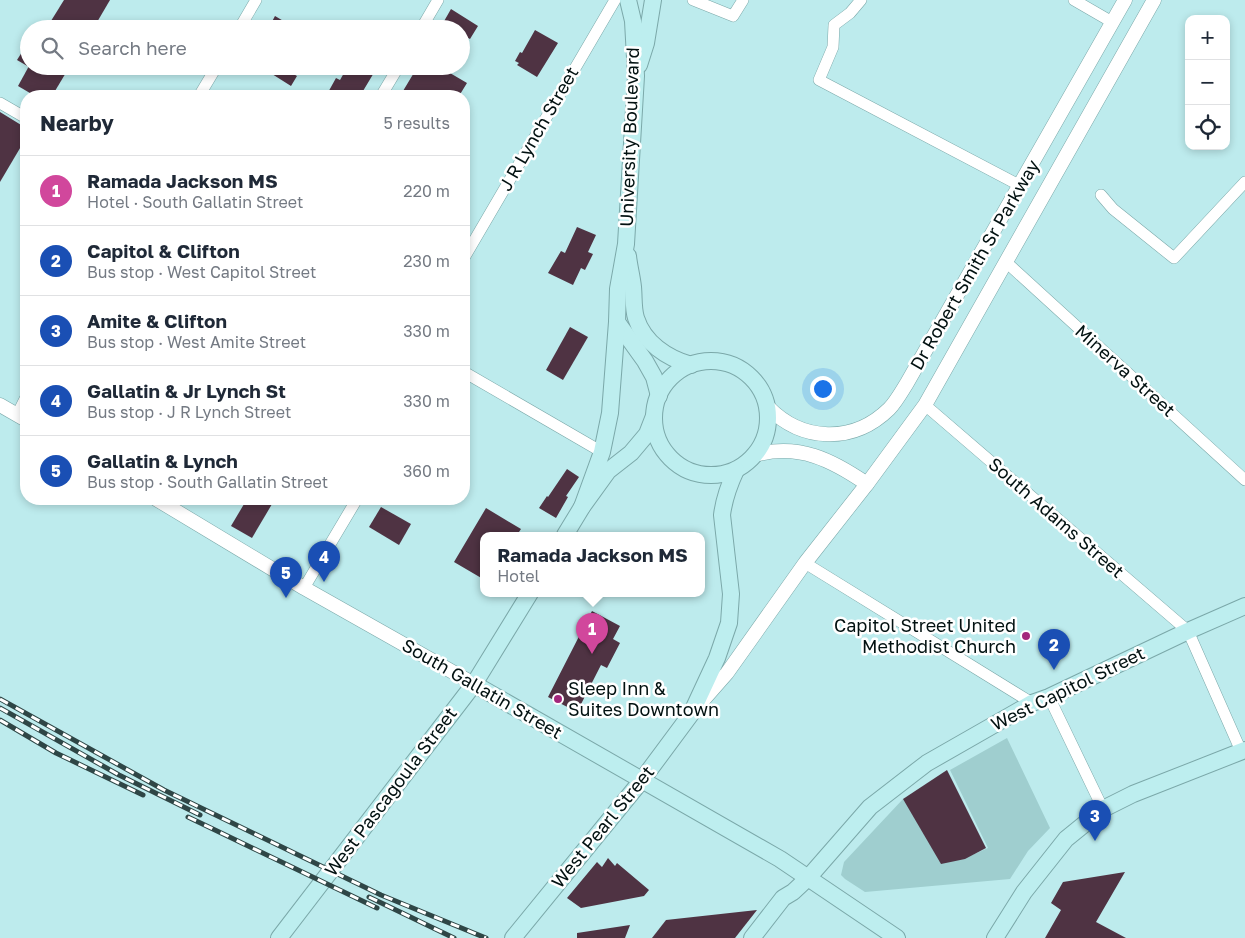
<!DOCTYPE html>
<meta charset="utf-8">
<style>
:root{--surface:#fff;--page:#f6f6f7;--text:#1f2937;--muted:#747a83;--line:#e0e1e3;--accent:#ea580c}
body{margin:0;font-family:"Golos Text",sans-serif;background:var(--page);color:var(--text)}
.controls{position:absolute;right:15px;top:15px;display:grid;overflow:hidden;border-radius:10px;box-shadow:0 2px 8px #0003}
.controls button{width:45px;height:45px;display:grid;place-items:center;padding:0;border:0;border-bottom:1px solid var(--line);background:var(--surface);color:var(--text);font:25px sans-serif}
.you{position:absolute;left:822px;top:388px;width:18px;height:18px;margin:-12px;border:4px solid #fff;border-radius:50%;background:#1a73e8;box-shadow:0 0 0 8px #1a73e833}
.badge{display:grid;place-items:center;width:32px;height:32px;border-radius:50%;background:var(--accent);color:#fff;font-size:16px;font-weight:700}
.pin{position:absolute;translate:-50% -41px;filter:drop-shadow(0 1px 2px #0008)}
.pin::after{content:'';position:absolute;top:26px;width:18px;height:15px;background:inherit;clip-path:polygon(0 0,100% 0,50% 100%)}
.popup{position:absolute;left:480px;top:532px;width:225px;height:65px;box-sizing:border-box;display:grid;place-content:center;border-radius:10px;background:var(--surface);filter:drop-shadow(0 1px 4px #0005);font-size:16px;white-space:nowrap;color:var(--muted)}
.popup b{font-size:19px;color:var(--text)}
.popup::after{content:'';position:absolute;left:50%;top:100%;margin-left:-10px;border:10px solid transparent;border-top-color:var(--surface)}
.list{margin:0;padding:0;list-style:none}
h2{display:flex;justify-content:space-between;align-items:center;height:65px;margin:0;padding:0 20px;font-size:21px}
h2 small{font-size:16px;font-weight:400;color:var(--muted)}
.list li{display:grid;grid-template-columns:32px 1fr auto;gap:15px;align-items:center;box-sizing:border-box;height:70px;padding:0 20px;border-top:1px solid var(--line)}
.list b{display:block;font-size:19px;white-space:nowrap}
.list p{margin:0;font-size:16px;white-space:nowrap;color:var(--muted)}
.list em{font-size:16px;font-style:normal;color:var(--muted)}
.icon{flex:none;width:28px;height:28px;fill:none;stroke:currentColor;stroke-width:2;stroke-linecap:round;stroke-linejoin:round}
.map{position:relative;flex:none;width:1245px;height:938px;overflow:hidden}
.search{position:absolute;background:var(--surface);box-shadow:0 2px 8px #0003;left:20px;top:20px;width:450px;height:55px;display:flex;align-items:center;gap:12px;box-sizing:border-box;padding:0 18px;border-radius:28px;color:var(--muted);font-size:19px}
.panel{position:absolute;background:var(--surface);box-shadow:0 2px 8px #0003;left:20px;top:90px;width:450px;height:415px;border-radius:20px}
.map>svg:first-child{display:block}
</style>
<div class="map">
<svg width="1245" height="938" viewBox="0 0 1245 938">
<rect width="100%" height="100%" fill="#bdebed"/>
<!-- green -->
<polygon fill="#9fcecf" points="1007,738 1050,828 1028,851 1010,879 865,892 845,879 841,875 844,862 903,799 965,858 988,848 950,770"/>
<!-- building -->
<g fill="#4f3343">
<polygon points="64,0 110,0 93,29 46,29"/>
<polygon points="451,9 478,26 470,39 461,34 461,29 452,29 443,23"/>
<polygon points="275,16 297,29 268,29"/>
<polygon points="535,30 558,43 537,77 517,65 519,63 515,61 520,52 522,53"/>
<polygon points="29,41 29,67 17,60"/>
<polygon points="29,66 70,66 52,96 35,96 18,86"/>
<polygon points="263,66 294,66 290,72 297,76 291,86 272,74 274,72"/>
<polygon points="348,66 378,66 360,96 326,96 336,78 340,80"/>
<polygon points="418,66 438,66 467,83 459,96 455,96 444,90 442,92 438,90 434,96 400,96"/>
<polygon points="0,112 26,128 26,138 0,182"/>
<polygon points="577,227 596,235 588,252 593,254 585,270 581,268 573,285 548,273 561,251 565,253"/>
<polygon points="570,327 588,337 563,380 546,370"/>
<polygon points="567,469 579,477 566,496 568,497 556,518 539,508 547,496 548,497"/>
<polygon points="247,499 275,499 252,538 231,526"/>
<polygon points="381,507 411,524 399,545 369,527"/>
<polygon points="486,508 521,529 517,535 483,535 483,579 454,562"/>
<polygon points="592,611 620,626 613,639 620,643 607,668 601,665 577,712 548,697"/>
<polygon points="947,770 986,848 965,859 941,864 903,799"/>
<polygon points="608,858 615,866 617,863 649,890 644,896 581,908 567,898 597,862 602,867"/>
<polygon points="1125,872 1096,922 1126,938 1045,938 1061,910 1051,903 1063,882"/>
<polygon points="757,910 735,938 652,938 666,920"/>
<polygon points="630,925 625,938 577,938 577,933"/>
</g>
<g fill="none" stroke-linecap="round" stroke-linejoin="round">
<defs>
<g id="minor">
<polyline points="693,0 733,16 743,0"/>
<polyline points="861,0 850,13 834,25 833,47 819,80 1021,186"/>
<polyline points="1074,0 1112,22"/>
<polyline points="239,29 256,0"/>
<polyline points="421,29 438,0"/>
<polyline points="199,96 217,66"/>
<polyline points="381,96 399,66"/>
<polyline points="0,103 26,118"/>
<polyline points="1101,195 1113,209 1174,258 1245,182"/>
<polyline points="464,258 615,0"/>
<polyline points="1006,262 1245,480"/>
<polyline points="464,372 602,452"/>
<polyline points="925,405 1188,631 1241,751"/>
<polyline points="17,415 26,397"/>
<polyline points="805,563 1032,703"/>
<polyline points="304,588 357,499"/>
<polyline points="1049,697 1103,809"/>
</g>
<g id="tertiary">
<polyline points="0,405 26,420"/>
<path d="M768 407C802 442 853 444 889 409 896 402 902 391 907 383L1125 0"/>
<path d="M755 455C799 443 832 460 867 484"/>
<polyline points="156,499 304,588 474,684"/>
<polyline points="698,706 727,673 805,563 867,484 925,405 1154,0"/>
</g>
<g id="secondary">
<polyline points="639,65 646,43 653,0"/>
<path d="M628 256C629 266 632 277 633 287 634 297 633 309 636 318 644 343 667 358 691 365"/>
<polyline points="617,322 645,361 654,377 659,396"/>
<circle cx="711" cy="418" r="57"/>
<polyline points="582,507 602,452 610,413 617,322 618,289 626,244 636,76 633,21 628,0"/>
<polyline points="565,535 582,507 608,471 631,453 647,434 654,416"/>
<polyline points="474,684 780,859 897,938"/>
<polyline points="279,938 474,684 530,593"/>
<path d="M513 938 642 780 691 714 717 658 729 623 731 594 722 515C724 499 729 485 736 470"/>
<polyline points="752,938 783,898 793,892 808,878 870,807 927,763 1032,703 1049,697 1188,631 1245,606"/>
<polyline points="995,938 1024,892 1066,839 1103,809 1133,794 1245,750"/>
</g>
</defs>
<!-- minor casing -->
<use href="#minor" stroke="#7ba8a9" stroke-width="12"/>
<!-- tertiary casing -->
<use href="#tertiary" stroke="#7ba8a9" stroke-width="15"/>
<!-- secondary casing -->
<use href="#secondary" stroke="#7ba8a9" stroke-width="18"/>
<!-- minor -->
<use href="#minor" stroke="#fff" stroke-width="11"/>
<!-- tertiary -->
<use href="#tertiary" stroke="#fff" stroke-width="14"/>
<!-- secondary -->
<use href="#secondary" stroke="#bdeeef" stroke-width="16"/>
<defs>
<g id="rail">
<polyline points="0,699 164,790 381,895 486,938"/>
<polyline points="0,708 119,775 200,815"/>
<polyline points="0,720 56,753 143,795"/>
<polyline points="188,817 377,908"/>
<polyline points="369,897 454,938"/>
</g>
</defs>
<!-- rail casing -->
<use href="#rail" stroke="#2f4646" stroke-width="5"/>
<!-- rail -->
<use href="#rail" stroke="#fff" stroke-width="3" stroke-dasharray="9" stroke-linecap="butt"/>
</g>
<!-- markers -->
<g fill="#a3277c" stroke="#fff" stroke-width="2">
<circle cx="1026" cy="636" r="5"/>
<circle cx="558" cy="699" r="5"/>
</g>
<g text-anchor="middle" stroke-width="5" stroke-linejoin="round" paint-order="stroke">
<!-- street labels -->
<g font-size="18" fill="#021111" stroke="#fff">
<text transform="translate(539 129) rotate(-60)" y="6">J R Lynch Street</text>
<text transform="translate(630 137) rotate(-88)" y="6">University Boulevard</text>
<text transform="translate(975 265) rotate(-60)" y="6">Dr Robert Smith Sr Parkway</text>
<text transform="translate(1125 371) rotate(42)" y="6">Minerva Street</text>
<text transform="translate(1056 518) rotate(41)" y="6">South Adams Street</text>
<text transform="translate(482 689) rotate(30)" y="6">South Gallatin Street</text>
<text transform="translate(1068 689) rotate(-26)" y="6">West Capitol Street</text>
<text transform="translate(391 792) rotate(-53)" y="6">West Pascagoula Street</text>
<text transform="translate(603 827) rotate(-51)" y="6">West Pearl Street</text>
</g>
<!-- poi labels -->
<g font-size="18" fill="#021111" stroke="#fff" text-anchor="end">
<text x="1016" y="632">Capitol Street United<tspan x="1016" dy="21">Methodist Church</tspan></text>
<text x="568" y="695" text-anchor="start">Sleep Inn &amp;<tspan x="568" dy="21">Suites Downtown</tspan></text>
</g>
</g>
</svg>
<div class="controls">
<button>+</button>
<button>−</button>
<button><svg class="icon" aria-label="locate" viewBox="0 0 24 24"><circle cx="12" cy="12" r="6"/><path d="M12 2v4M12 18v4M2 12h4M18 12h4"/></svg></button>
</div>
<div class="you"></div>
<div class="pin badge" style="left:592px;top:654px;background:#d1479c">1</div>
<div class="popup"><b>Ramada Jackson MS</b>Hotel</div>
<div class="pin badge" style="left:1054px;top:670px;background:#1a4fb4">2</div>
<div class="pin badge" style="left:1095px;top:841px;background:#1a4fb4">3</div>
<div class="pin badge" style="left:324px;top:582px;background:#1a4fb4">4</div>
<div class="pin badge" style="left:286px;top:598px;background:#1a4fb4">5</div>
<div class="search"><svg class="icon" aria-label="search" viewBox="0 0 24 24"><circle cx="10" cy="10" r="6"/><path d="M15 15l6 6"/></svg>Search here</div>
<section class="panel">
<h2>Nearby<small>5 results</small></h2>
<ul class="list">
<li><span class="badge" style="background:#d1479c">1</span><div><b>Ramada Jackson MS</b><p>Hotel · South Gallatin Street</p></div><em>220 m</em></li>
<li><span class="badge" style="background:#1a4fb4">2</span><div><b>Capitol &amp; Clifton</b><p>Bus stop · West Capitol Street</p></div><em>230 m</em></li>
<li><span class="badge" style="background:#1a4fb4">3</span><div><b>Amite &amp; Clifton</b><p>Bus stop · West Amite Street</p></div><em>330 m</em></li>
<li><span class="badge" style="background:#1a4fb4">4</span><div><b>Gallatin &amp; Jr Lynch St</b><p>Bus stop · J R Lynch Street</p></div><em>330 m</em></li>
<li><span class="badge" style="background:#1a4fb4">5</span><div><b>Gallatin &amp; Lynch</b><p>Bus stop · South Gallatin Street</p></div><em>360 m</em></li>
</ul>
</section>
</div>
